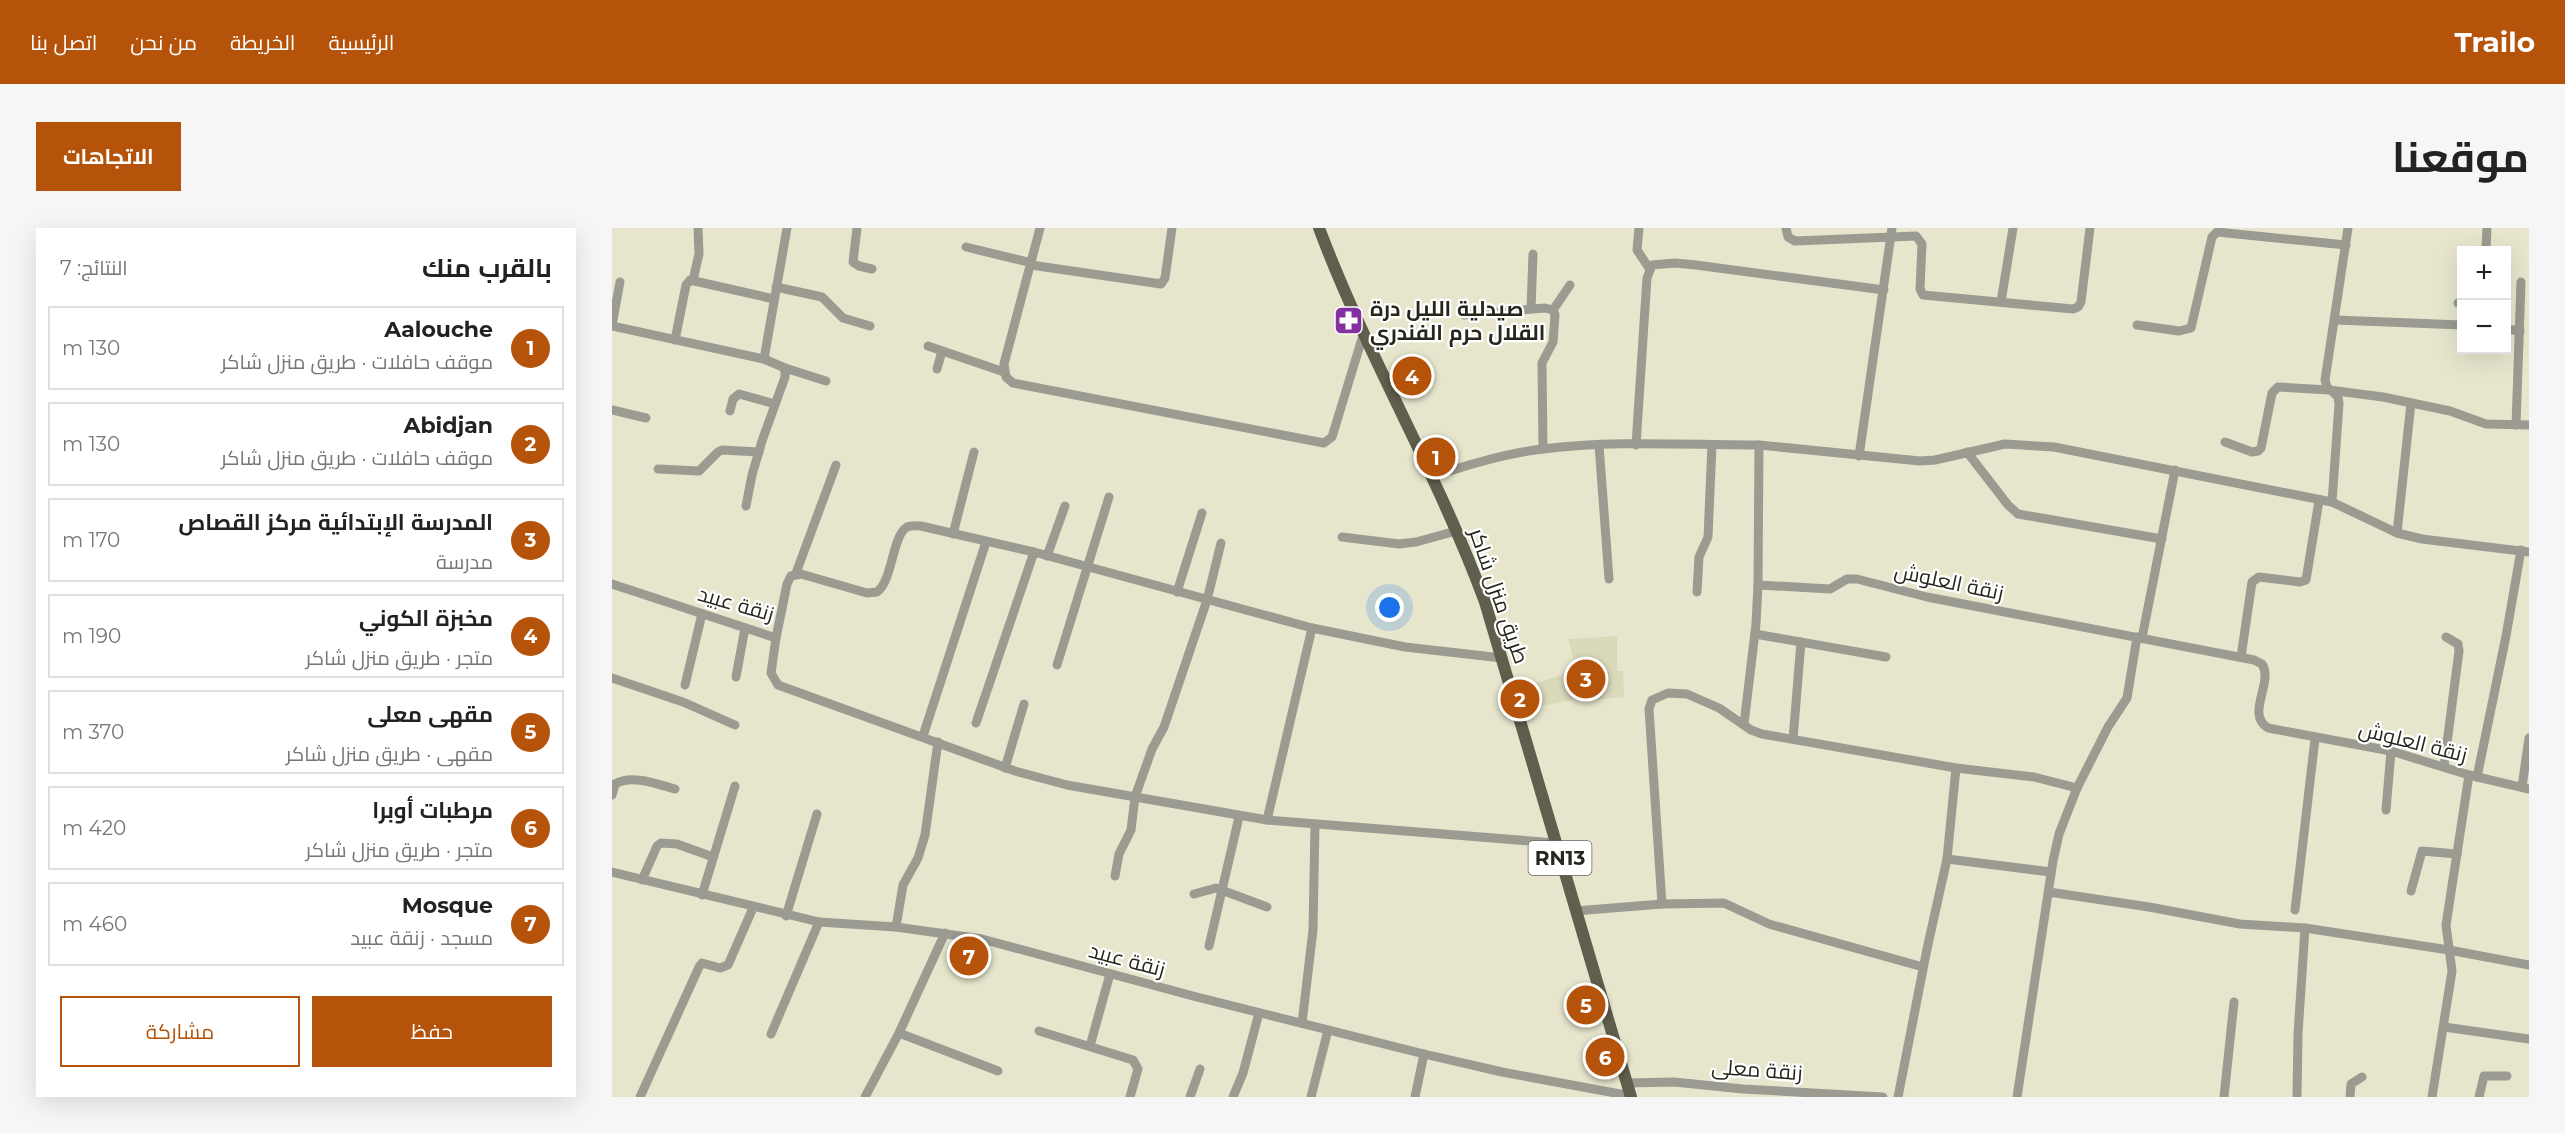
<!DOCTYPE html>
<html lang="ar">
<meta charset="utf-8">
<style>
:root{--surface:#fff;--page:#f6f6f6;--text:#222;--muted:#767676;--line:#e0e0e0;--accent:#b45309}
body{margin:0;font-family:Montserrat,Cairo,sans-serif;background:var(--page);color:var(--text);direction:rtl}
.controls{position:absolute;right:18px;top:18px;display:grid;overflow:hidden;border-radius:0px;box-shadow:0 6px 24px #0002}
.controls button{width:54px;height:54px;display:grid;place-items:center;padding:0;border:0;border-bottom:2px solid var(--line);background:var(--surface);color:var(--text);font:30px sans-serif}
.you{position:absolute;left:778px;top:380px;width:21px;height:21px;margin:-15px;border:4px solid #fff;border-radius:50%;background:#1a73e8;box-shadow:0 0 0 9px #1a73e833}
.badge{display:grid;place-items:center;width:39px;height:39px;border-radius:50%;background:var(--accent);color:#fff;font-size:20px;font-weight:700}
.pin{position:absolute;translate:-50% -50%;border:3px solid #fff;box-shadow:0 2px 6px #0006}
.list{margin:0;padding:0;list-style:none}
h2{display:flex;justify-content:space-between;align-items:center;height:78px;margin:0;padding:0 24px;font-size:26px}
h2 small{font-size:20px;font-weight:400;color:var(--muted)}
.list li{display:grid;grid-template-columns:39px 1fr auto;gap:18px;align-items:center;box-sizing:border-box;height:84px;margin:0 12px 12px;padding:0 12px;border:2px solid var(--line);border-radius:0px}
.list b{display:block;font-size:22px;white-space:nowrap}
.list p{margin:0;font-size:20px;white-space:nowrap;color:var(--muted)}
.list em{font-size:20px;font-style:normal;color:var(--muted)}
.actions{display:flex;gap:12px;padding:18px 24px}
.actions a{flex:1;padding:14px 0;border:2px solid var(--accent);border-radius:0px;text-align:center;font-size:21px;color:var(--accent)}
.actions .main{background:var(--accent);color:#fff}
.map{position:relative;flex:none;width:1917px;height:869px;overflow:hidden;direction:ltr;border-radius:0px}
header{display:flex;align-items:center;gap:36px;box-sizing:border-box;height:84px;padding:0 30px;background:var(--accent);color:#fff}
header strong{font-size:28px}
nav{display:flex;gap:33px;margin-inline-start:auto;font-size:21px}
.intro{display:flex;align-items:center;justify-content:space-between;box-sizing:border-box;height:144px;padding:0 36px}
h1{margin:0;font-size:42px}
.button{padding:15px 27px;border-radius:0px;background:var(--accent);color:#fff;font-size:21px;font-weight:700}
main{display:flex;gap:36px;padding:0 36px}
aside{flex:1;background:var(--surface);border-radius:0px;box-shadow:0 6px 24px #0002}
.map>svg:first-child{display:block}
</style>
<header>
<strong>Trailo</strong>
<nav><a>الرئيسية</a><a>الخريطة</a><a>من نحن</a><a>اتصل بنا</a></nav>
</header>
<div class="intro"><h1>موقعنا</h1><a class="button">الاتجاهات</a></div>
<main>
<div class="map">
<svg width="1917" height="869" viewBox="0 0 1917 869">
<rect width="100%" height="100%" fill="#e7e6cd"/>
<!-- built -->
<polygon fill="#dad9ba" points="1005,408 1005,443 1011,443 1012,469 973,473 972,470 922,479 917,458 957,444 960,439 961,429 956,411"/>
<g fill="none" stroke-linecap="round" stroke-linejoin="round">
<!-- minor -->
<g stroke="#9c9b91" stroke-width="9">
<polyline points="245,0 241,34 247,38 260,41"/>
<polyline points="428,0 392,136 394,149 401,155 712,215 720,209 752,104"/>
<polyline points="1027,0 1025,22 1037,40"/>
<polyline points="1174,0 1176,9 1183,13 1304,8 1310,16 1308,61 1311,67 1461,81 1466,79 1469,74 1478,0"/>
<polyline points="354,19 420,35"/>
<polyline points="1874,22 1875,0"/>
<polyline points="419,37 549,56 553,50 560,0"/>
<polyline points="81,52 87,26 86,0"/>
<polyline points="164,59 210,69 231,90 258,98"/>
<polyline points="1389,74 1401,0"/>
<polyline points="1846,75 1850,75"/>
<polyline points="919,81 921,26"/>
<polyline points="852,87 933,80 941,82"/>
<polyline points="1724,92 1850,97"/>
<polyline points="0,97 8,54"/>
<polyline points="1525,97 1567,103 1579,100 1600,9 1605,4 1734,17"/>
<polyline points="0,98 152,131 173,140 173,149 150,213 140,247 134,278"/>
<polyline points="1894,101 1908,103"/>
<polyline points="63,112 74,57 78,52 162,71"/>
<polyline points="316,118 392,144"/>
<polyline points="152,131 175,0"/>
<polyline points="173,140 214,153"/>
<polyline points="325,141 330,123"/>
<polyline points="0,182 34,190"/>
<polyline points="118,183 121,171 127,166 163,176"/>
<polyline points="1904,197 1909,54"/>
<polyline points="1613,214 1640,224 1646,223 1649,220 1660,165 1666,159 1717,162 1771,169 1838,183 1874,196 1917,197"/>
<polyline points="987,217 997,351"/>
<polyline points="1024,217 1035,50 1040,37 1063,35 1084,37 1272,62"/>
<polyline points="1147,217 1308,233 1323,232 1393,216 1442,219 1720,274 1785,305 1810,311 1917,324"/>
<polyline points="931,221 930,135 941,114 943,87 941,82 958,57"/>
<polyline points="1355,224 1396,277 1406,286 1550,311"/>
<polyline points="1247,228 1280,0"/>
<polyline points="46,241 87,243 106,224 110,222 147,224"/>
<path d="M819 248C856 238 893 225 931 221 1002 212 1076 217 1147 217L1146 357 1218 361 1235 351H1245L1315 369 1642 432 1650 436C1662 455 1633 486 1656 500L1779 523 1857 547 1917 561"/>
<polyline points="1720,274 1727,176 1726,169 1715,159 1713,152 1736,0"/>
<polyline points="1785,305 1799,175"/>
<polyline points="341,306 362,224"/>
<polyline points="730,309 787,316 804,314 844,303"/>
<polyline points="435,328 453,278"/>
<polyline points="184,345 224,237"/>
<path d="M0 356 164 410 175 356 179 348 189 346 255 365 265 364C281 352 280 308 295 299 299 297 304 298 309 298L422 324 700 400 793 419 890 430"/>
<polyline points="565,364 590,285"/>
<polyline points="1085,364 1087,329 1096,309 1100,217"/>
<polyline points="1143,406 1274,429"/>
<polyline points="164,410 159,445 166,457 403,543 455,557 655,592 944,615"/>
<polyline points="1530,410 1563,242"/>
<polyline points="1629,429 1640,354 1647,349 1688,354 1694,352 1707,273"/>
<polyline points="445,437 497,269"/>
<polyline points="124,449 133,400"/>
<polyline points="0,450 71,474 123,497"/>
<polyline points="73,457 90,386"/>
<polyline points="364,495 422,324"/>
<polyline points="1132,496 1144,396 1146,357"/>
<polyline points="311,508 374,314"/>
<polyline points="1181,511 1189,414"/>
<polyline points="1832,538 1847,423 1846,416 1834,409"/>
<polyline points="393,540 412,476"/>
<polyline points="1865,549 1894,408 1909,322"/>
<polyline points="1910,559 1917,510"/>
<polyline points="1465,560 1496,499 1515,470 1525,409"/>
<path d="M0 567 3 556C20 546 45 556 63 561"/>
<polyline points="1774,582 1779,523"/>
<polyline points="655,592 700,400"/>
<polyline points="1335,631 1439,644"/>
<polyline points="0,644 207,694 284,699 370,711 581,768 812,826 890,844 1019,868"/>
<polyline points="503,648 507,626 519,602 523,569 540,521 552,499 595,372 609,315"/>
<polyline points="30,652 45,618 49,615 65,616 101,629"/>
<polyline points="1799,663 1810,623 1845,626"/>
<polyline points="1437,664 1537,679 1628,696 1693,700 1837,722 1917,737"/>
<polyline points="582,666 604,660 655,679"/>
<polyline points="90,667 123,558"/>
<polyline points="1050,676 1037,481 1040,472 1056,465 1075,466 1107,480 1139,502 1150,506 1344,540 1422,549 1465,560 1447,606 1441,633 1405,869"/>
<polyline points="1683,682 1703,511"/>
<polyline points="963,683 1050,676 1112,675 1157,696 1311,739"/>
<polyline points="174,688 205,586"/>
<polyline points="284,699 291,657 306,630 313,607 326,514"/>
<polyline points="597,718 627,589"/>
<polyline points="690,795 701,702 703,596"/>
<polyline points="1832,799 1917,811"/>
<polyline points="427,803 521,832 526,841 518,869"/>
<polyline points="287,805 386,843"/>
<polyline points="159,806 207,694"/>
<polyline points="478,818 498,746"/>
<polyline points="1015,855 1062,854 1131,861 1271,869"/>
<polyline points="28,869 87,739 90,735 108,740 116,737 141,680"/>
<polyline points="253,869 287,805 333,705"/>
<polyline points="578,869 588,841"/>
<polyline points="621,869 631,845 647,785"/>
<polyline points="699,869 716,802"/>
<polyline points="803,869 812,826"/>
<polyline points="1286,869 1315,721 1335,631 1344,540"/>
<polyline points="1612,869 1622,774"/>
<polyline points="1685,869 1686,806 1693,700"/>
<polyline points="1738,869 1739,856 1750,849"/>
<polyline points="1820,869 1840,743 1834,697 1857,547"/>
<polyline points="1867,869 1872,848 1895,848"/>
</g>
<!-- major -->
<path stroke="#605f4d" stroke-width="12" d="M707 0C755 128 826 246 873 374L1019 869"/>
</g>
<!-- icons -->
<defs>
<symbol id="pharmacy-square" viewBox="-11 -11 22 22"><rect x="-9" y="-9" width="18" height="18" rx="4" fill="#84309f" stroke="#fff"/><path d="M-2-6h4v4h4v4h-4v4h-4v-4h-4v-4h4Z" fill="#fff"/></symbol>
</defs>
<g fill-rule="evenodd">
<use href="#pharmacy-square" x="720" y="76" width="33" height="33"/>
</g>
<g text-anchor="middle" stroke-width="4.5" stroke-linejoin="round" paint-order="stroke">
<!-- shield labels -->
<rect fill="#fff" stroke="#686761" stroke-width="1.5" x="916.5" y="613" width="63" height="34" rx="4.5"/>
<g font-size="20" font-weight="bold" fill="#27261d">
<text x="948" y="637">RN13</text>
</g>
<!-- poi labels -->
<g font-size="21" font-weight="bold" fill="#27261d" stroke="#fff" text-anchor="start">
<text x="758" y="88">صيدلية الليل درة<tspan x="758" dy="24">القلال حرم الفندري</tspan></text>
</g>
<!-- street labels -->
<g font-size="21" fill="#27261d" stroke="#fff">
<text transform="translate(1337 354) rotate(12)" y="7">زنقة العلوش</text>
<text transform="translate(887 368) rotate(71)" y="7">طريق منزل شاكر</text>
<text transform="translate(124 376) rotate(16)" y="7">زنقة عبيد</text>
<text transform="translate(1801 514) rotate(14)" y="7">زنقة العلوش</text>
<text transform="translate(515 732) rotate(15)" y="7">زنقة عبيد</text>
<text transform="translate(1145 842) rotate(4)" y="7">زنقة معلى</text>
</g>
</g>
</svg>
<div class="controls">
<button>+</button>
<button>−</button>
</div>
<div class="you"></div>
<div class="pin badge" style="left:824px;top:229px">1</div>
<div class="pin badge" style="left:908px;top:471px">2</div>
<div class="pin badge" style="left:974px;top:451px">3</div>
<div class="pin badge" style="left:800px;top:148px">4</div>
<div class="pin badge" style="left:974px;top:777px">5</div>
<div class="pin badge" style="left:993px;top:829px">6</div>
<div class="pin badge" style="left:357px;top:728px">7</div>
</div>
<aside>
<h2>بالقرب منك<small>النتائج: 7</small></h2>
<ul class="list">
<li><span class="badge">1</span><div><b>Aalouche</b><p>موقف حافلات · طريق منزل شاكر</p></div><em>130 m</em></li>
<li><span class="badge">2</span><div><b>Abidjan</b><p>موقف حافلات · طريق منزل شاكر</p></div><em>130 m</em></li>
<li><span class="badge">3</span><div><b>المدرسة الإبتدائية مركز القصاص</b><p>مدرسة</p></div><em>170 m</em></li>
<li><span class="badge">4</span><div><b>مخبزة الكوني</b><p>متجر · طريق منزل شاكر</p></div><em>190 m</em></li>
<li><span class="badge">5</span><div><b>مقهى معلى</b><p>مقهى · طريق منزل شاكر</p></div><em>370 m</em></li>
<li><span class="badge">6</span><div><b>مرطبات أوبرا</b><p>متجر · طريق منزل شاكر</p></div><em>420 m</em></li>
<li><span class="badge">7</span><div><b>Mosque</b><p>مسجد · زنقة عبيد</p></div><em>460 m</em></li>
</ul>
<div class="actions"><a class="main">حفظ</a><a>مشاركة</a></div>
</aside>
</main>
